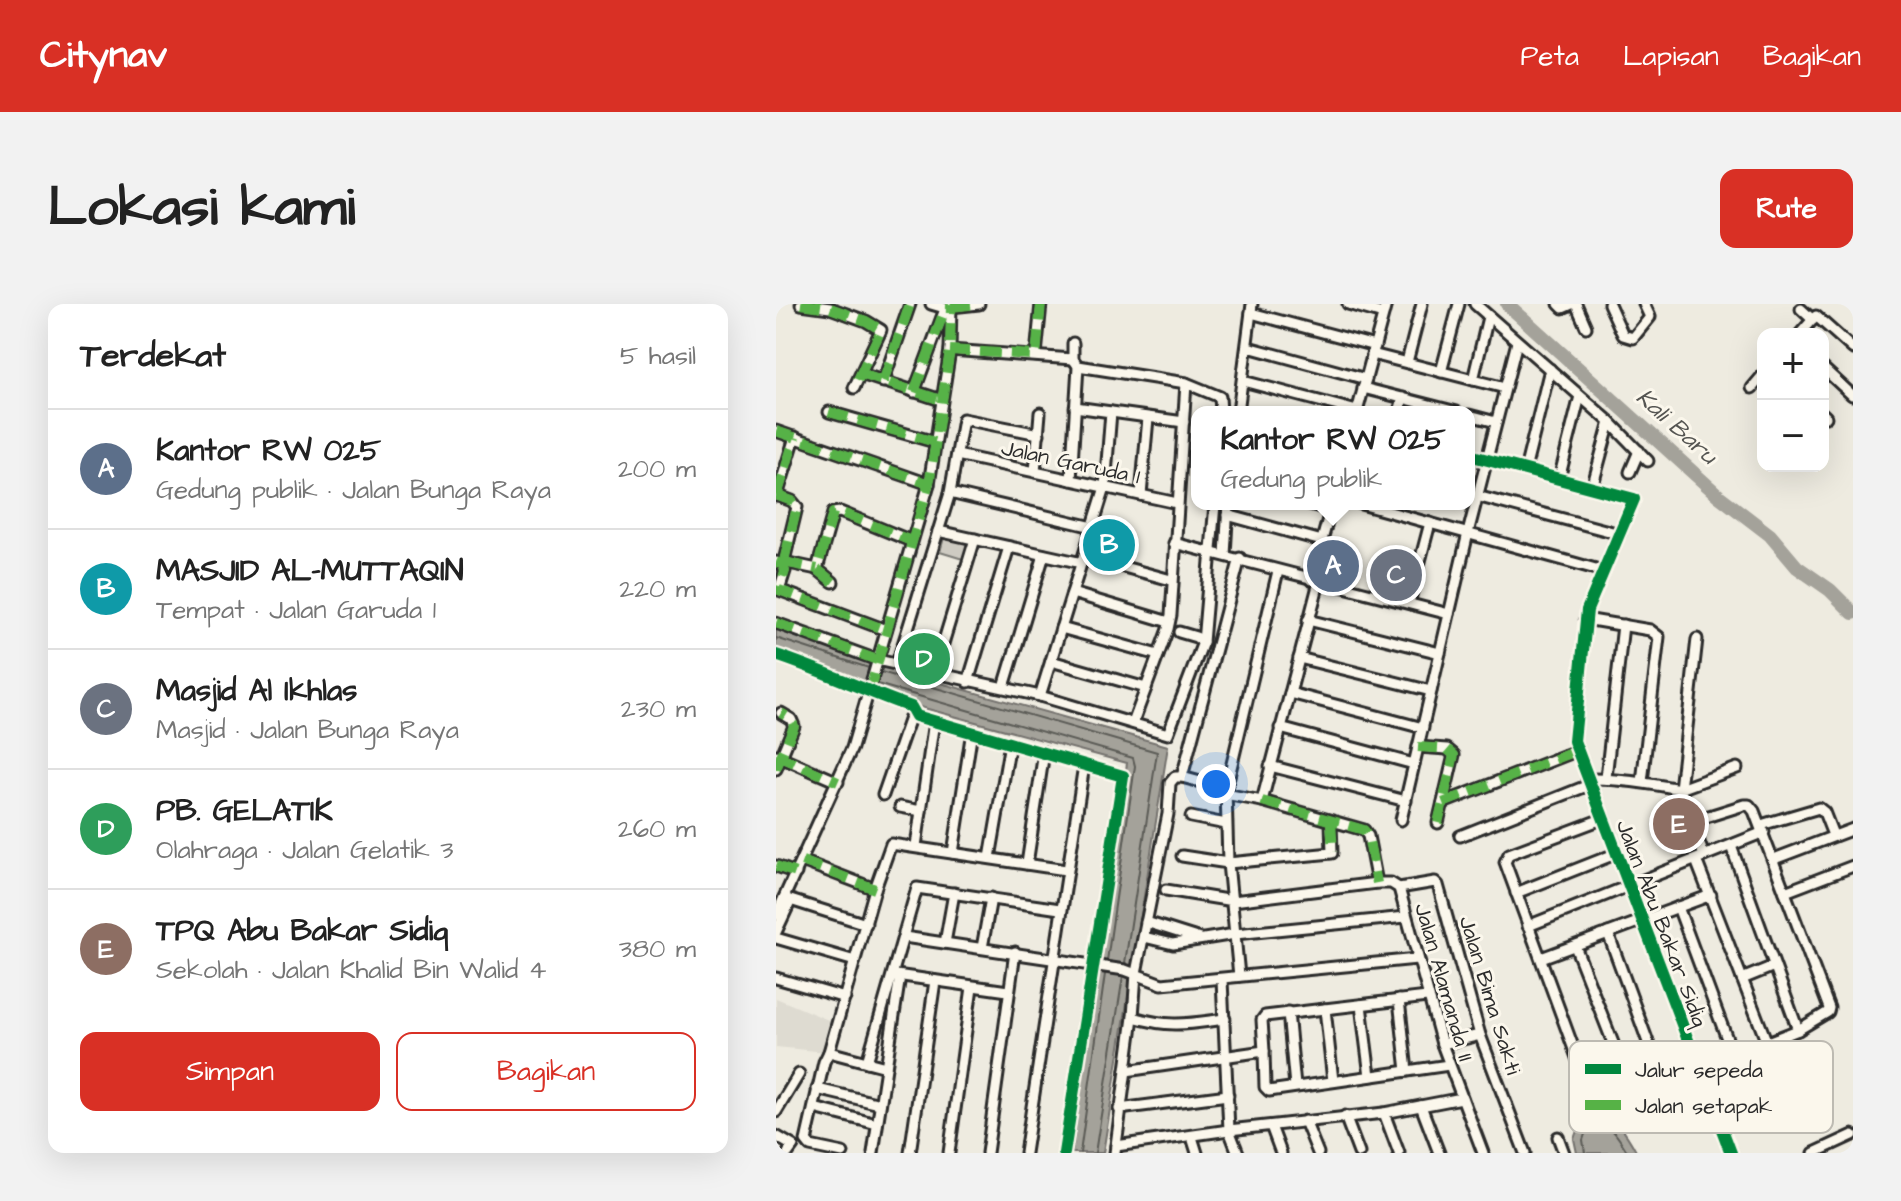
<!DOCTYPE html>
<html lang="id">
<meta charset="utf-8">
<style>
:root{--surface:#fff;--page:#f2f2f2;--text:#222;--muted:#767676;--line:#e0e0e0;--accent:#d93025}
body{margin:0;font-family:"Architects Daughter",sans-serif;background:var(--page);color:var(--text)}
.controls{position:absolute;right:24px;top:24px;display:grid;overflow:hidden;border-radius:16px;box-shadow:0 8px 32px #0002}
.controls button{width:72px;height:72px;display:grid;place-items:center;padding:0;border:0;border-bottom:2px solid var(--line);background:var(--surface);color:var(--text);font:40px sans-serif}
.you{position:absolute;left:440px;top:480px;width:28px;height:28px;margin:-20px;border:6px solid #fff;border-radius:50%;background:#1a73e8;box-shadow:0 0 0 12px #1a73e833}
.badge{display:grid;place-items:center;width:52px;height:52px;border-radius:50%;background:var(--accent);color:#fff;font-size:26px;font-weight:700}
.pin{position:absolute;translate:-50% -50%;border:4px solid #fff;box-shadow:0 2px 8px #0006}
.popup{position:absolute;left:415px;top:102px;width:284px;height:104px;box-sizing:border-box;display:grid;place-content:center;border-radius:16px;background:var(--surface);filter:drop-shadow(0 2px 6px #0005);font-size:26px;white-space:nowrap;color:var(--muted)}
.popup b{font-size:30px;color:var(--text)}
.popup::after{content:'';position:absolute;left:50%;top:100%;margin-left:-16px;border:16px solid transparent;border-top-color:var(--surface)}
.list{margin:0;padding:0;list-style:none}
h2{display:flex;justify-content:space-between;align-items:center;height:104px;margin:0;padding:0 32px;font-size:34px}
h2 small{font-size:26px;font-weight:400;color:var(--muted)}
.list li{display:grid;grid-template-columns:52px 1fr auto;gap:24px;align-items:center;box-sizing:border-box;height:120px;padding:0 32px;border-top:2px solid var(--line)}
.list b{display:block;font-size:30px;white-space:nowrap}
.list p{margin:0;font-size:26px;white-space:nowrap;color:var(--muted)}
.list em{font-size:26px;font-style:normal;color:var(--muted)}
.actions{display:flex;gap:16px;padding:24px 32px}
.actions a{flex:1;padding:18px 0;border:2px solid var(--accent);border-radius:16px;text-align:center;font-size:28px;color:var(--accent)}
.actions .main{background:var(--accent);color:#fff}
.map{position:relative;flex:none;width:1077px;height:849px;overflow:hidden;border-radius:16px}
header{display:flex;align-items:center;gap:48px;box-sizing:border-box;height:112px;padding:0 40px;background:var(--accent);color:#fff}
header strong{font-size:38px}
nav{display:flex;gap:44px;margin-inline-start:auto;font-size:28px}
.intro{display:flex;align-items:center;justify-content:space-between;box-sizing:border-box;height:192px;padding:0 48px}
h1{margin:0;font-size:56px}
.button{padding:20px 36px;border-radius:16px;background:var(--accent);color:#fff;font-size:28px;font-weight:700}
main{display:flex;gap:48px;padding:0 48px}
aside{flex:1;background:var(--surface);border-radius:16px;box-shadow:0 8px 32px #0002}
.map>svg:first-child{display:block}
</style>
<header>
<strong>Citynav</strong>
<nav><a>Peta</a><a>Lapisan</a><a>Bagikan</a></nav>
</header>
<div class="intro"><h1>Lokasi kami</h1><a class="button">Rute</a></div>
<main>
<aside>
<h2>Terdekat<small>5 hasil</small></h2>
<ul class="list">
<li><span class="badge" style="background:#5c6f8a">A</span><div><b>Kantor RW 025</b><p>Gedung publik · Jalan Bunga Raya</p></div><em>200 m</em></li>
<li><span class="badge" style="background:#0f9aa8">B</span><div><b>MASJID AL-MUTTAQIN</b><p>Tempat · Jalan Garuda 1</p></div><em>220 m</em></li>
<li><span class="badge" style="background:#6b7280">C</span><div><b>Masjid Al Ikhlas</b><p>Masjid · Jalan Bunga Raya</p></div><em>230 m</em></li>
<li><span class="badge" style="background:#2e9e5b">D</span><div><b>PB. GELATIK</b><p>Olahraga · Jalan Gelatik 3</p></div><em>260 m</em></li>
<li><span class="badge" style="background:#8d6e63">E</span><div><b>TPQ Abu Bakar Sidiq</b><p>Sekolah · Jalan Khalid Bin Walid 4</p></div><em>380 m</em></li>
</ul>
<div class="actions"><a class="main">Simpan</a><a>Bagikan</a></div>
</aside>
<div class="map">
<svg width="1077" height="849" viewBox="0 0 1077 849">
<rect width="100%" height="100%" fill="#eeebe0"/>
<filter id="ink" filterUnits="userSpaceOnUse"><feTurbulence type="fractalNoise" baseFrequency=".0125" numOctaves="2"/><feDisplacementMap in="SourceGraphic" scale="16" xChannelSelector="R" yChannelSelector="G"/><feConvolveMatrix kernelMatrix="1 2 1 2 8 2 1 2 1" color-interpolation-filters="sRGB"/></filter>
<g filter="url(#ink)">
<!-- built -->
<polygon fill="#dedbd1" points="0,694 57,718 50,748 0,743"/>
<!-- green -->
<polygon fill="#cecbc2" stroke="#7c7b76" stroke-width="2" points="169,230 196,237 190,256 164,248"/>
<!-- water -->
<g fill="#a4a29a" stroke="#74726e" stroke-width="2">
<polygon points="0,325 157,377 392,442 327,849 296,849 351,459 148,404 0,356"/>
<path d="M822 810C844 817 850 829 861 849H801L798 835 805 816Z"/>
</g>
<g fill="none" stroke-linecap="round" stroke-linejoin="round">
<!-- shore -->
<g stroke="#5b5b57" stroke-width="2">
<polyline points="0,334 93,364"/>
<polyline points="105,368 381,448 349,659"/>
<polyline points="101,380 357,454 359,462 331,657"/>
<polyline points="304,849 329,670"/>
<polyline points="319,849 347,672"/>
<path d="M809 849 807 836 811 824 822 818C838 823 844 836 852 849"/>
</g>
<!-- river -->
<polyline stroke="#a4a29a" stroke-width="14" points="731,0 943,192 994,231 1021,263 1054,286 1077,309"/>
<defs>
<g id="minor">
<polyline points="25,0 54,4 90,17 105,26 78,84"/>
<polyline points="155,0 172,5"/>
<polyline points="572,0 607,10"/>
<polyline points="699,0 834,118 872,157"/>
<polyline points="783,0 787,4 796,0"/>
<polyline points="800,0 810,23"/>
<polyline points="833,0 847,31 857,34 874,13 868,0"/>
<polyline points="175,3 203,0"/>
<polyline points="1025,5 1037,16"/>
<polyline points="475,9 599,42"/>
<polyline points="1024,30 1040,12 1077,45"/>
<polyline points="472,43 590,75"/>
<polyline points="174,46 297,55"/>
<polyline points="596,50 729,84"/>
<polyline points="260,51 265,0"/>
<polyline points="631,58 646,0"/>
<polyline points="302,62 410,79 444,93 445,108"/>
<polyline points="1047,64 1076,91"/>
<polyline points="665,68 683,0"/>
<polyline points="85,70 165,96"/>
<polyline points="697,76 712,13"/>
<polyline points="467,77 581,107"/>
<polyline points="107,78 134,0"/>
<polyline points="587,84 681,108"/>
<polyline points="976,84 987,71"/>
<polyline points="138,88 169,5"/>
<polyline points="299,103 408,118"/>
<polyline points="53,108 159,138"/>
<polyline points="462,108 476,0"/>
<polyline points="581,108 610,0"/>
<polyline points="623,108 627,94"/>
<polyline points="1047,110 1050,113"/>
<polyline points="693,111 720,118"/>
<polyline points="0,127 153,180"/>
<polyline points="181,151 401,199"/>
<polyline points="693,151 858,195 811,306 798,437 955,849"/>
<polyline points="749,166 774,65"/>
<polyline points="259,168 264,109"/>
<polyline points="854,168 863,147"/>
<polyline points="783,175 804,92"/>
<polyline points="295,176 302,62 297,55 297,39"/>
<polyline points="816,184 834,118"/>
<polyline points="174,189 317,223"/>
<polyline points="693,190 844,230"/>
<polyline points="0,191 16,197 21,203 7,261"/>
<polyline points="365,191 372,114"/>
<polyline points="1,192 19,133"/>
<polyline points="534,200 555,206"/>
<polyline points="585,200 827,267"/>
<polyline points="451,211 546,237"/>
<polyline points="162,227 306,259"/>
<polyline points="398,239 673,310"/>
<polyline points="449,251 452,200"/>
<polyline points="308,252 395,276"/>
<polyline points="0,258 7,261 9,267 3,286 110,326"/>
<polyline points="8,258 41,265"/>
<polyline points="535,276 556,200"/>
<polyline points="57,278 41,265 57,209 64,208 135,237"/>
<polyline points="296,289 393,318"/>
<polyline points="633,299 654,219"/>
<polyline points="809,315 874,326 883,333 866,478"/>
<polyline points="532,316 664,349"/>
<polyline points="0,319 101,356 264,392 392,430 427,338 439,200"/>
<polyline points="285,324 382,351"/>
<polyline points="403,328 420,333 427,338"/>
<path d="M0 351C46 366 89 387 135 403L140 412 347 472 288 849"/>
<polyline points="523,354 655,387"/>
<polyline points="275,357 370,384"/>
<polyline points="121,360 174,189 187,115 263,130"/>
<polyline points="158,369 199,235"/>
<polyline points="192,378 233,243"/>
<polyline points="228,383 268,251"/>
<polyline points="514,389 647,424"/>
<polyline points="264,392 329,183 335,108"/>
<polyline points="357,419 392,325 395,311 410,79"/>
<polyline points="504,424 638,460"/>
<polyline points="642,443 671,445 678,451 662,519"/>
<polyline points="0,451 62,478"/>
<polyline points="494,462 630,497"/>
<polyline points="0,465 18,422 15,415 5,409"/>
<polyline points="406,473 464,254"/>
<polyline points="830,474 847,321"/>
<path d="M811 475C842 474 873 479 904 485L921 335"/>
<polyline points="449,490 486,497 543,278"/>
<polyline points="107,491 137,405"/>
<polyline points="486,497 588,526 592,532 601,579"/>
<polyline points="667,499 800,447"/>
<polyline points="124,503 145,507"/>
<polyline points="415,513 450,520"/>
<polyline points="826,515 733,550 729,558 810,778 814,780 877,755"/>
<polyline points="625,516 692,229 741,38"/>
<polyline points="985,521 1043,504 1048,508 1057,531"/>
<polyline points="684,532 813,481"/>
<polyline points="140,542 158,417"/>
<polyline points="955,542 1022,726"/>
<polyline points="177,549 196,427"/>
<polyline points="406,552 452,559 556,549 555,518"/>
<polyline points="928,552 904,485 961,464"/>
<polyline points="214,554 234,439"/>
<polyline points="998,555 1077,525"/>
<polyline points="920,556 991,739"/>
<polyline points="26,557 99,585"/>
<polyline points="251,560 268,448"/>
<polyline points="0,562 20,569"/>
<polyline points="623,584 659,578 662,581 704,731 749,849"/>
<polyline points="390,586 457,597 601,579 615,579 623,584 666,740 707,849"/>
<polyline points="1009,588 1077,562"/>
<polyline points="740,589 839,550"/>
<polyline points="8,594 90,620"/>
<polyline points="902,603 957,751"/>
<polyline points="0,611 76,444 153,180 174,46 175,0"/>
<polyline points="370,618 424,635"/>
<polyline points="752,622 988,528"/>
<polyline points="0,628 14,598"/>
<polyline points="832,629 887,779 1022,726 1052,708 1053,704 978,507 973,501 968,501 914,518"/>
<polyline points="128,633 349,666 386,680 641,655"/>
<polyline points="368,633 397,640 459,630 630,613"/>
<polyline points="0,634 79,657"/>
<polyline points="169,639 178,589"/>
<polyline points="799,642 857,790 887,779"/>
<polyline points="206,644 215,594"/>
<polyline points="765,654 935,591"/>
<polyline points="120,671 232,687"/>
<polyline points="463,672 452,559 450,485 502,267"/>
<polyline points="0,674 69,694"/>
<polyline points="966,675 998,662"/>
<polyline points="446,676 453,826 462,849"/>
<polyline points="623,696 631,767"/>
<polyline points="585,701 594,772"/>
<polyline points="549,705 557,777"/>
<polyline points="512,708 519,782"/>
<path d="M357 713C395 724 411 720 449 715"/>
<polyline points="666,740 704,731"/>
<polyline points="488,747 486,716 489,712 651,693"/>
<polyline points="53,748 48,758 30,837 34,842 67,849"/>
<polyline points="91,758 141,584 284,605"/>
<polyline points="110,763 53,748 99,585 115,540 290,566"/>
<polyline points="350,767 488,747 489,783 493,787 673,761"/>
<polyline points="41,785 104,800"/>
<polyline points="645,802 663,849"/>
<polyline points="38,804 101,820"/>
<polyline points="343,805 452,791"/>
<polyline points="0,808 23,770"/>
<polyline points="608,809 623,849"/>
<polyline points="569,812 583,849"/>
<polyline points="529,817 542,849"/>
<polyline points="495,822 505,849"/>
<polyline points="0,832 17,842 12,849"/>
<polyline points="416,833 421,849"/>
<polyline points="782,833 788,849"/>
<polyline points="340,842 453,826 608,809 686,794"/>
<polyline points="97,849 124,672"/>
<polyline points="134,849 159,677"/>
<polyline points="173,849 196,683"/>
<polyline points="211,849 239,648"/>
<polyline points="249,849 308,461"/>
<polyline points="339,849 357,713 360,669 392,510 394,479 399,473 406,473 450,485"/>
<polyline points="1038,849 1077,831"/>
</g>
</defs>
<!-- minor casing -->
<use href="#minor" stroke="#2b2b2b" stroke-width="15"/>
<!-- minor -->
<use href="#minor" stroke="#fbf7ec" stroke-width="9"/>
<!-- quiet -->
<g stroke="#56b246" stroke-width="10" stroke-dasharray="20 10" stroke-linecap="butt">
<polyline points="25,0 54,4 90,17 105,26 78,84"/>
<polyline points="175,3 203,0"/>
<polyline points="174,46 260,51 265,0"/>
<polyline points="85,70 165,96"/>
<polyline points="107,78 134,0"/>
<polyline points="138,88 169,5"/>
<polyline points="53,108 159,138"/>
<polyline points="0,127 153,180"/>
<polyline points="0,191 16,197 21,203 7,261"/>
<polyline points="1,192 19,133"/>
<polyline points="0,258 7,261 9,267 3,286 110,326"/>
<polyline points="8,258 41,265"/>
<polyline points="57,278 41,265 57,209 64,208 135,237"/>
<polyline points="0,319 101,356"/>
<polyline points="93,389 154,175 174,46 175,0"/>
<polyline points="642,443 671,445 678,451 662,519"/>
<polyline points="0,451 62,478"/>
<polyline points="0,465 18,422 15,415 5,409"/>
<polyline points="486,497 588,526 592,532 601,579"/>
<polyline points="667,499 800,447"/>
<polyline points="555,518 557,548"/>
<polyline points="26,557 99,585"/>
<polyline points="0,562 20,569"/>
</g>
<defs>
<g id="cycleway">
<polyline points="693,151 858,195 811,306 798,437 955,849"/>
<path d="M0 351C46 366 89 387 135 403L140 412 347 472 288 849"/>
</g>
</defs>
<!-- cycleway casing -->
<use href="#cycleway" stroke="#fbf7ec" stroke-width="17"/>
<!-- cycleway -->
<use href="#cycleway" stroke="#00873e" stroke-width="12"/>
</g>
</g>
<g text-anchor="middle" stroke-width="6" stroke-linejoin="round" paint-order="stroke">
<!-- street labels -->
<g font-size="22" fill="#2b2b2b" stroke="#fbf7ec">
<text transform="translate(295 157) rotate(12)" y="8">Jalan Garuda 1</text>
<text transform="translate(887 619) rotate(69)" y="8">Jalan Abu Bakar Sidiq</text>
<text transform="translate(669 678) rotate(74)" y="8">Jalan Alamanda II</text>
<text transform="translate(715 691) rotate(73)" y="8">Jalan Bima Sakti</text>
</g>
<!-- water labels -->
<g font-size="24" font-style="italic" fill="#555552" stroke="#fbf7ec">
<text transform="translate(901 122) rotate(42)" y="8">Kali Baru</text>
</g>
</g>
<!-- legend -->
<rect x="793" y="737" width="264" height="92" rx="12" fill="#fbf7ec" stroke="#bdbab2" stroke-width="2"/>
<rect x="809" y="760" width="36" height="10" fill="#00873e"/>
<rect x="809" y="796" width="36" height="10" fill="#56b246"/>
<g font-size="22" fill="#2b2b2b">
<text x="859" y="773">Jalur sepeda</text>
<text x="859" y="809">Jalan setapak</text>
</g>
</svg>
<div class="controls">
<button>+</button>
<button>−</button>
</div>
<div class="you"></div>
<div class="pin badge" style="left:557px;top:262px;background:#5c6f8a">A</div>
<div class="popup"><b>Kantor RW 025</b>Gedung publik</div>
<div class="pin badge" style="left:333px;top:241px;background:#0f9aa8">B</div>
<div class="pin badge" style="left:620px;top:271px;background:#6b7280">C</div>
<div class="pin badge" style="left:148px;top:355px;background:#2e9e5b">D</div>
<div class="pin badge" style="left:903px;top:520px;background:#8d6e63">E</div>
</div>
</main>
